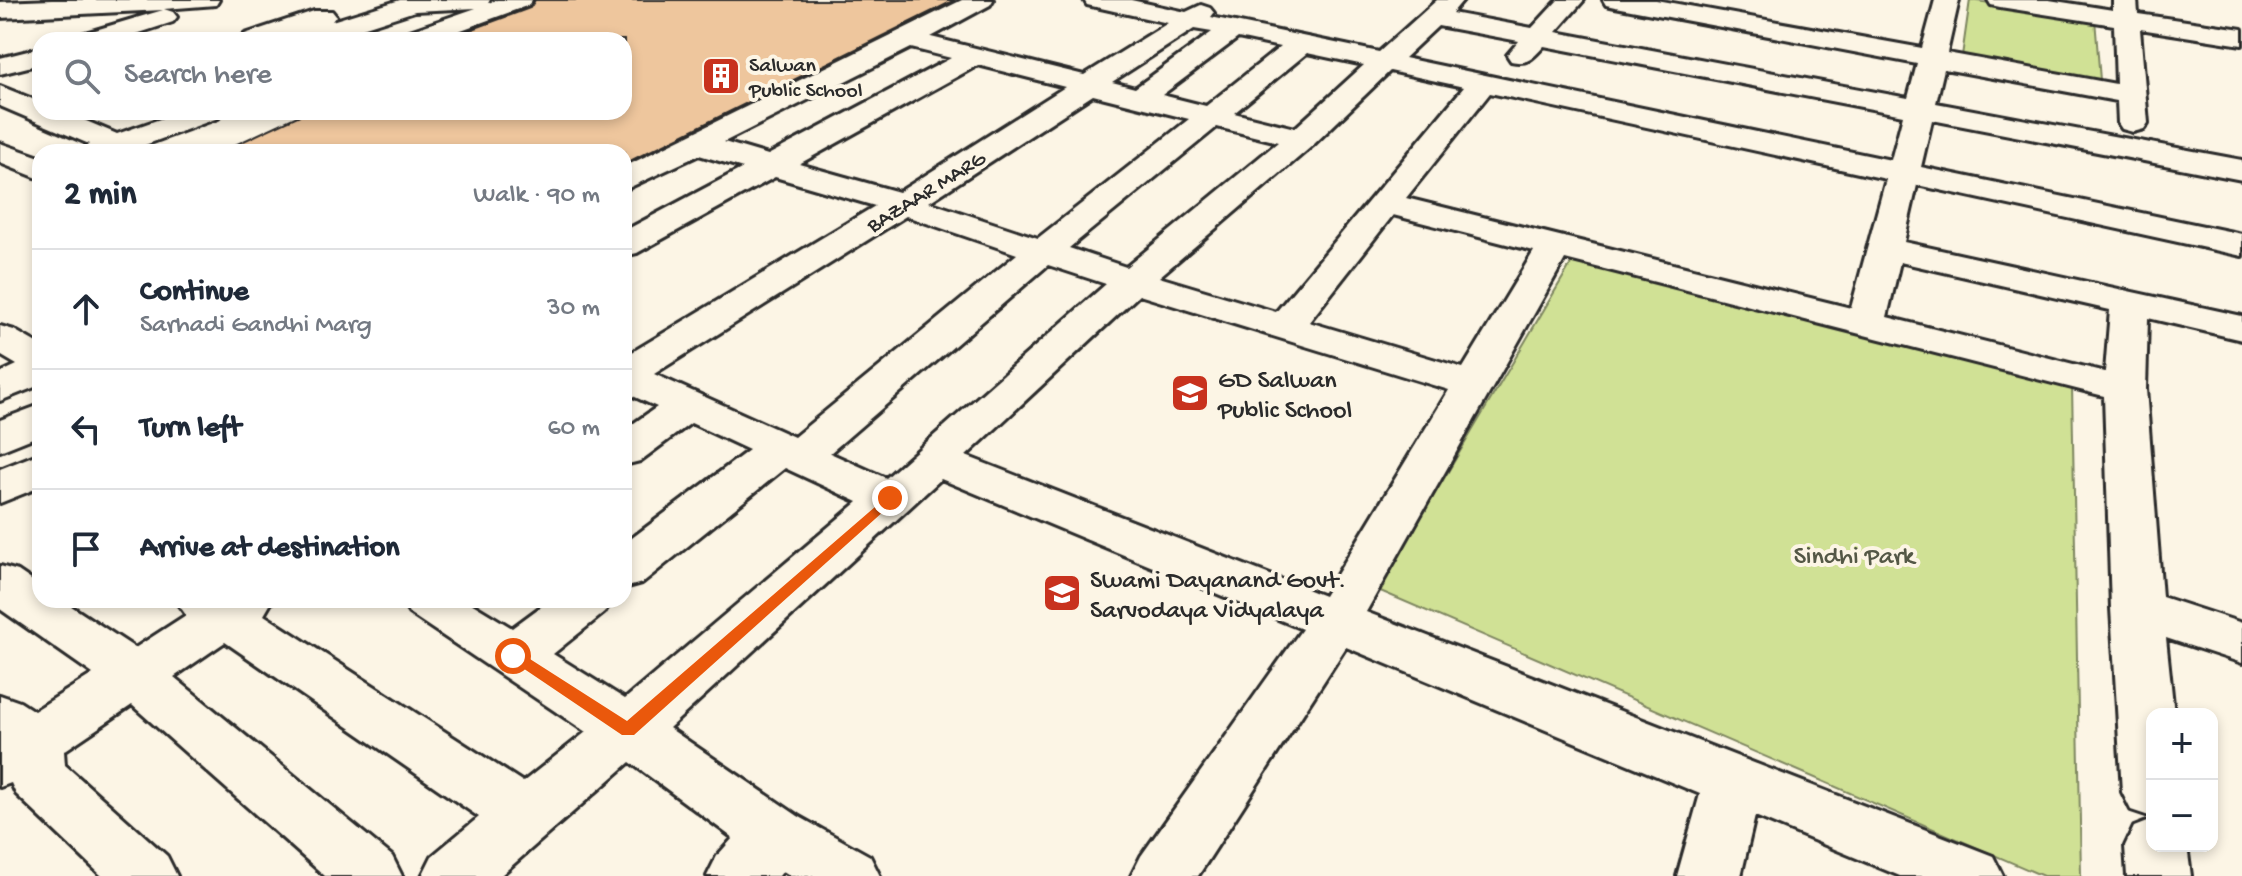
<!DOCTYPE html>
<meta charset="utf-8">
<style>
:root{--surface:#fff;--page:#f6f6f7;--text:#1f2937;--muted:#747a83;--line:#e0e1e3}
body{margin:0;font-family:"Gochi Hand",sans-serif;background:var(--page);color:var(--text)}
.controls{position:absolute;right:24px;bottom:24px;display:grid;overflow:hidden;border-radius:16px;box-shadow:0 4px 12px #0003}
.controls button{width:72px;height:72px;display:grid;place-items:center;padding:0;border:0;border-bottom:2px solid var(--line);background:var(--surface);color:var(--text);font:40px sans-serif}
.stop{position:absolute;width:24px;height:24px;margin:-18px;border:6px solid #ea580c;border-radius:50%;background:#fff}
.stop.end{background:#ea580c;border-color:#fff;box-shadow:0 2px 8px #0008}
.list{margin:0;padding:0;list-style:none}
h2{display:flex;justify-content:space-between;align-items:center;height:104px;margin:0;padding:0 32px;font-size:34px}
h2 small{font-size:26px;font-weight:400;color:var(--muted)}
.list li{display:grid;grid-template-columns:52px 1fr auto;gap:24px;align-items:center;box-sizing:border-box;height:120px;padding:0 32px;border-top:2px solid var(--line)}
.list b{display:block;font-size:30px;white-space:nowrap}
.list p{margin:0;font-size:26px;white-space:nowrap;color:var(--muted)}
.list em{font-size:26px;font-style:normal;color:var(--muted)}
.icon{flex:none;width:44px;height:44px;fill:none;stroke:currentColor;stroke-width:2;stroke-linecap:round;stroke-linejoin:round}
.map{position:relative;flex:none;width:2242px;height:876px;overflow:hidden}
.search{position:absolute;background:var(--surface);box-shadow:0 4px 12px #0003;left:32px;top:32px;width:600px;height:88px;display:flex;align-items:center;gap:20px;box-sizing:border-box;padding:0 28px;border-radius:24px;color:var(--muted);font-size:30px}
.panel{position:absolute;background:var(--surface);box-shadow:0 4px 12px #0003;left:32px;top:144px;width:600px;height:464px;border-radius:24px}
.map>svg:first-child{display:block}
</style>
<div class="map">
<svg width="2242" height="876" viewBox="0 0 2242 876">
<rect width="100%" height="100%" fill="#fcf5e5"/>
<filter id="ink" filterUnits="userSpaceOnUse"><feTurbulence type="fractalNoise" baseFrequency=".0125" numOctaves="2"/><feDisplacementMap in="SourceGraphic" scale="16" xChannelSelector="R" yChannelSelector="G"/><feConvolveMatrix kernelMatrix="1 2 1 2 8 2 1 2 1" color-interpolation-filters="sRGB"/></filter>
<g filter="url(#ink)">
<!-- green -->
<g fill="#d0e195" stroke="#7e8660" stroke-width="2">
<polygon points="1970,0 2095,19 2100,80 1962,56"/>
<polygon points="1578,252 2072,385 2081,876 2043,876 1378,590"/>
</g>
<!-- building -->
<polygon fill="#eec69d" stroke="#2b2b2b" stroke-width="2" points="535,0 955,0 624,164 624,152 220,152 306,112 624,112 624,40 443,40 530,8"/>
<g fill="none" stroke-linecap="round" stroke-linejoin="round">
<defs>
<g id="minor">
<polygon points="52,0 219,0 216,5 164,9 173,12 177,17 173,22 118,40 78,40 82,34 163,10 0,18 0,2"/>
<polygon points="400,0 490,0 488,3 497,0 532,0 529,5 434,40 397,40 401,34 476,8 415,11 325,40 285,40 287,37 241,40 245,34 314,11 332,11 336,16 332,21"/>
<path d="M962 0H993L990 5 931 37 1084 75 1168 23 1087 5 1084 0H1131L1186 12 1201 5 1210 8 1214 13 1211 17 1379 52 1437 0H1463L1452 13 1532 28 1558 0H1584L1556 32 1908 98 1917 64 1615 7 1606 5 1603 0H1656L1922 48 1935 0H1959L1947 53 2116 84 2114 25 2000 7 1991 5 1988 0H2049L2113 10V0H2137L2138 14 2242 29V45L2140 29 2148 123 2144 129 2133 132 2122 129 2118 123 2117 101 1944 69 1936 103 2242 160V180L1932 120 1921 167 2242 234V256L1917 185 1904 242 2242 316V340L2148 318 2146 389 2162 597 2242 623V663L2166 638 2174 714H2152V817L2131 810 2122 792 2111 608 2104 396 1565 259 1366 612 1993 856 2003 876H1900L1755 816 1741 876H1677L1700 794 1346 647 1198 876H1131L1141 856 1302 629 941 479 669 728 798 816 870 856 880 876H791L783 871 779 876H707L717 856 733 838 630 762 500 876H422L432 856 479 817 225 642 174 677 392 856 402 876H325L132 705 64 751 65 765 167 856 177 876H102L16 794 11 783 0 787V695L20 702 34 711 93 674 0 609V566L18 571 40 586V600H62L135 648 186 615 175 600H269L271 603 264 615 523 782 586 732 409 613 401 600H466L512 628 550 600H612L604 613 553 654 625 699 858 502 785 468 642 583 624 588V544L749 450 691 423 640 461 624 465V430L657 407 624 392V357L875 206 775 177 637 253 624 256V231L743 168 699 155 624 190V167ZM1438 26 1519 41 1507 55 1511 61C1528 65 1533 58 1544 46L1903 115 1891 160 1404 58ZM1194 29 1212 32 1135 88 1112 82ZM1238 38 1280 47 1206 106 1162 95ZM911 48 951 58 768 155 724 142ZM1307 53 1364 65 1295 128 1234 113ZM978 65 1065 87 899 192 799 164ZM1390 71 1464 87 1276 312 1159 277 1312 146ZM1490 93 1886 179 1851 308 1406 198ZM1093 95 1189 119 1038 238 929 202ZM1217 127 1278 142 1126 267 1069 248ZM1393 215 1534 251 1463 368 1309 322ZM906 216 1017 254 794 437 654 374ZM1900 262 2110 310 2105 372 1887 317ZM1048 265 1106 284 886 478 830 453ZM1139 295 1449 390 1324 596 966 456Z"/>
<polygon points="40,48 40,64 0,74 0,58"/>
<polygon points="0,86 40,102 40,112 65,112 117,134 180,112 223,112 218,118 126,152 81,152 89,144 0,106"/>
<polygon points="0,143 40,157 40,179 0,163"/>
<polygon points="0,326 14,330 40,345 40,385 0,401 0,373 17,365 0,355"/>
<polygon points="40,405 40,435 0,451 0,420"/>
<polygon points="40,453 40,487 0,503 0,469"/>
<polygon points="2152,820 2152,846 2187,846 2191,876 2127,876 2125,846 2134,827"/>
</g>
</defs>
<!-- minor casing -->
<use href="#minor" stroke="#2b2b2b" stroke-width="6"/>
<!-- minor -->
<use href="#minor" fill="#fcf5e5" fill-rule="evenodd"/>
</g>
</g>
<!-- route -->
<polygon fill="#ea580c" points="890,494 896,498 894,502 634,735 622,735 505,656 513,650 519,652 627,721"/>
<!-- icons -->
<defs>
<symbol id="building-square" viewBox="-11 -11 22 22"><rect x="-9" y="-9" width="18" height="18" rx="4" fill="#c8321e" stroke="#fcf5e5"/><path d="M-4-6H4V6H1V3H-1V6H-4ZM-2.5-4.3h1.7v1.8h-1.7ZM.8-4.3h1.7v1.8H.8ZM-2.5-1h1.7V.8h-1.7ZM.8-1h1.7V.8H.8Z" fill="#fff"/></symbol>
<symbol id="school-square" viewBox="-11 -11 22 22"><rect x="-9" y="-9" width="18" height="18" rx="4" fill="#c8321e" stroke="#fcf5e5"/><path d="M0-5L7-2L0 1L-7-2ZM-4 1L0 2.5L4 1V4Q0 6-4 4Z" fill="#fff"/></symbol>
</defs>
<g fill-rule="evenodd">
<use href="#building-square" x="699" y="54" width="44" height="44"/>
<use href="#school-square" x="1168" y="371" width="44" height="44"/>
<use href="#school-square" x="1040" y="571" width="44" height="44"/>
</g>
<g text-anchor="middle" stroke-width="8" stroke-linejoin="round" paint-order="stroke">
<!-- far-poi labels -->
<g font-size="22" fill="#2b2b2b" stroke="#fcf5e5" text-anchor="start">
<text x="749" y="71">Salwan<tspan x="749" dy="25">Public School</tspan></text>
</g>
<!-- far-street labels -->
<g font-size="22" fill="#2b2b2b" stroke="#fcf5e5">
<text transform="translate(925 190) rotate(-32)" y="8">BAZAAR MARG</text>
</g>
<!-- poi labels -->
<g font-size="26" fill="#2b2b2b" stroke="#fcf5e5" text-anchor="start">
<text x="1218" y="387">GD Salwan<tspan x="1218" dy="30">Public School</tspan></text>
<text x="1090" y="587">Swami Dayanand Govt.<tspan x="1090" dy="30">Sarvodaya Vidyalaya</tspan></text>
</g>
<!-- park labels -->
<g font-size="26" fill="#545846" stroke="#fcf5e5">
<text x="1854" y="563">Sindhi Park</text>
</g>
</g>
</svg>
<div class="controls">
<button>+</button>
<button>−</button>
</div>
<div class="stop" style="left:513px;top:656px"></div>
<div class="stop end" style="left:890px;top:498px"></div>
<div class="search"><svg class="icon" aria-label="search" viewBox="0 0 24 24"><circle cx="10" cy="10" r="6"/><path d="M15 15l6 6"/></svg>Search here</div>
<section class="panel">
<h2>2 min<small>Walk · 90 m</small></h2>
<ul class="list">
<li><svg class="icon" aria-label="ahead" viewBox="0 0 24 24"><path d="M12 20V5M6 11l6-6 6 6"/></svg><div><b>Continue</b><p>Sarhadi Gandhi Marg</p></div><em>30 m</em></li>
<li><svg class="icon" aria-label="left" viewBox="0 0 24 24"><path d="M17 20v-9H6M10 6l-5 5 5 5"/></svg><div><b>Turn left</b></div><em>60 m</em></li>
<li><svg class="icon" aria-label="arrive" viewBox="0 0 24 24"><path d="M6 21V4h12l-3 4 3 4H6"/></svg><div><b>Arrive at destination</b></div></li>
</ul>
</section>
</div>
